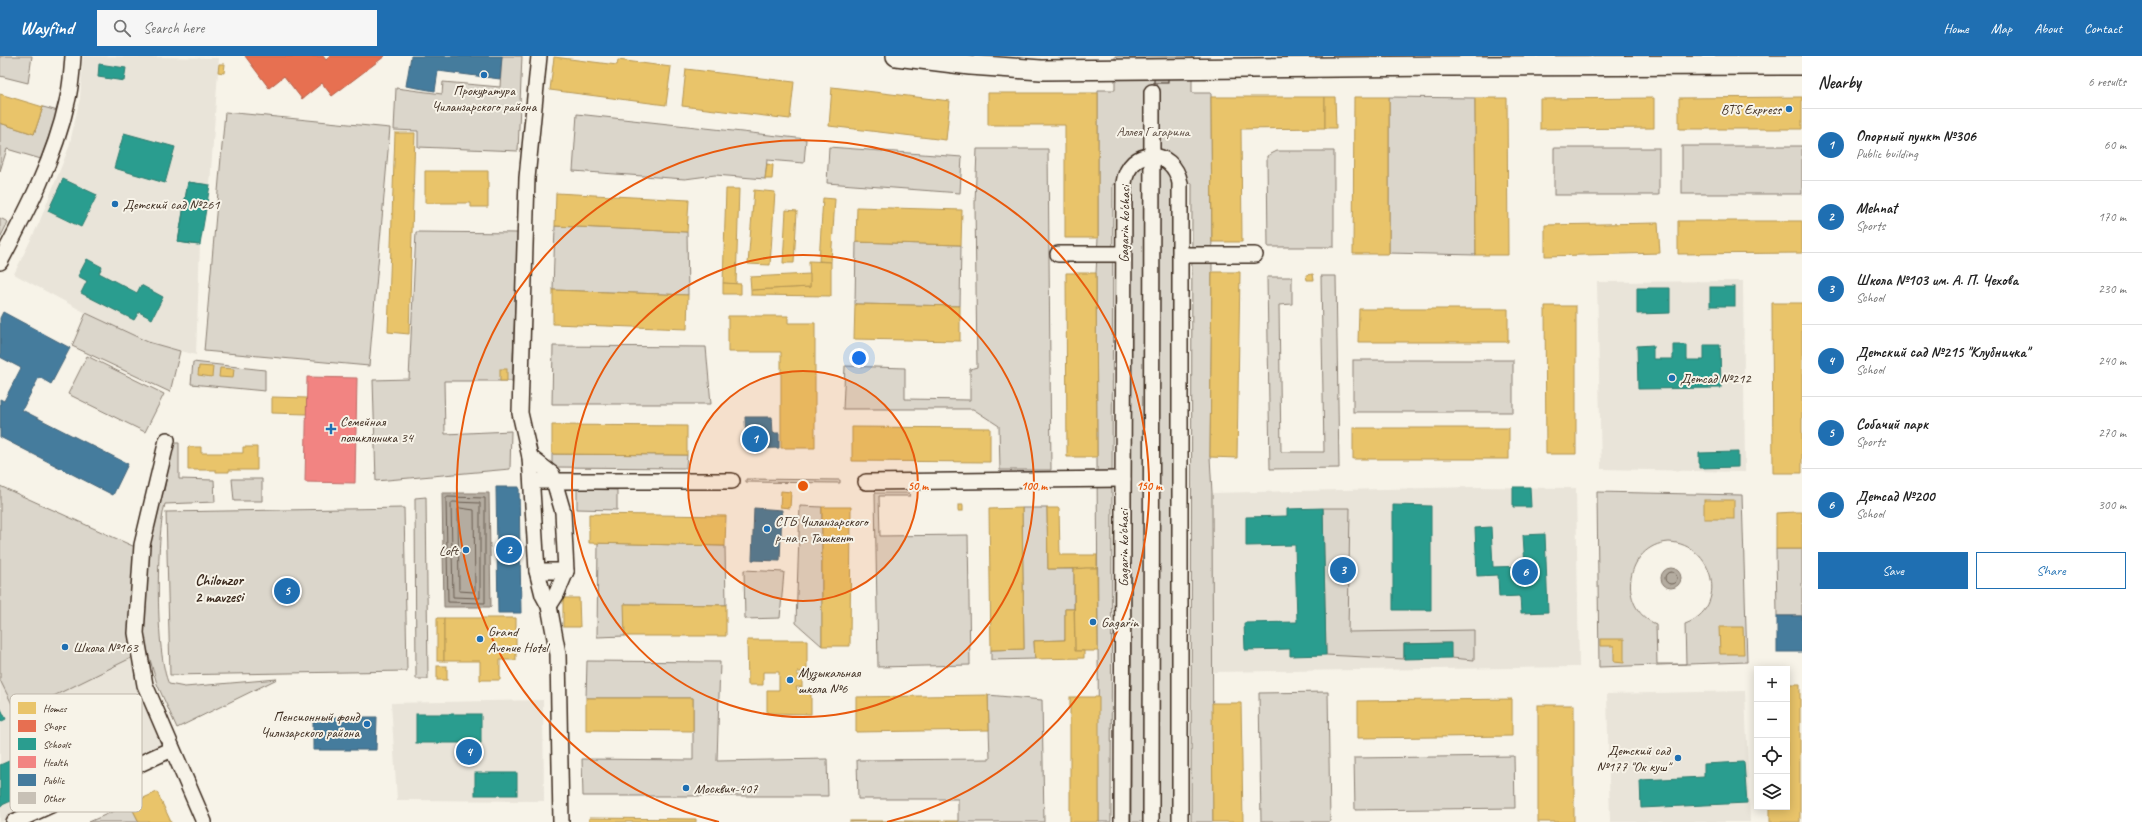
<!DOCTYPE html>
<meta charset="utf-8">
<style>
:root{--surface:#fff;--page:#f6f6f6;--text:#222;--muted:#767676;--line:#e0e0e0;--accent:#1f6fb2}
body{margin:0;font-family:Caveat,sans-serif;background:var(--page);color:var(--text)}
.controls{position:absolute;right:12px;bottom:12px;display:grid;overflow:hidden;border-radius:0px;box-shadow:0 2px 10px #0003}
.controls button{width:36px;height:36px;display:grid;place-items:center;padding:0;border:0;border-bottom:1px solid var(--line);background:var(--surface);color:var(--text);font:20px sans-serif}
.you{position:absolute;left:859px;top:302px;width:14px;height:14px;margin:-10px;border:3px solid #fff;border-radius:50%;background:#1a73e8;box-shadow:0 0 0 6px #1a73e833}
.badge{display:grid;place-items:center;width:26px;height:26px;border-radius:50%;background:var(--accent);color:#fff;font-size:13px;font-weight:700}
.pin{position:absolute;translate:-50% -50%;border:2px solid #fff;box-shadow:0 1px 4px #0006}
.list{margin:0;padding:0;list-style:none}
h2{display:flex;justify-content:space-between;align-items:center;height:52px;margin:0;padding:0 16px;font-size:17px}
h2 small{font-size:13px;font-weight:400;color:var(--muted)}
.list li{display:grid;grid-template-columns:26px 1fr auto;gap:12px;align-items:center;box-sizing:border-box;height:72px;padding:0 16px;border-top:1px solid var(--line)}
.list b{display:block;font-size:15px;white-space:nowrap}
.list p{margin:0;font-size:13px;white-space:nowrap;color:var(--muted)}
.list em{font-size:13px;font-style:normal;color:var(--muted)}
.actions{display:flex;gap:8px;padding:12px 16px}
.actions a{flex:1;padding:9px 0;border:1px solid var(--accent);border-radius:0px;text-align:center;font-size:14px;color:var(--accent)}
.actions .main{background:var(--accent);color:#fff}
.icon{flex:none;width:22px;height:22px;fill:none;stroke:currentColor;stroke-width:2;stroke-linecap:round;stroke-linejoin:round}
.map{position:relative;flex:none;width:1802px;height:766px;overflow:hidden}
header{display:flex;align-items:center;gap:24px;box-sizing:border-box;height:56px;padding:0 20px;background:var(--accent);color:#fff}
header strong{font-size:19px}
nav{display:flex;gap:22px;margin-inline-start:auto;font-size:14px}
.search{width:280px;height:36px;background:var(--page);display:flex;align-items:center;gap:10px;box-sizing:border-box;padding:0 14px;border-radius:0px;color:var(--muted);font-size:15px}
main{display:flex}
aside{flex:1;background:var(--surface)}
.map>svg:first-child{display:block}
</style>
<header>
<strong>Wayfind</strong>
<div class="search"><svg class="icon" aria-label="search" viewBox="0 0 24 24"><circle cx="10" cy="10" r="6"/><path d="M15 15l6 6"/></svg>Search here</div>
<nav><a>Home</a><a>Map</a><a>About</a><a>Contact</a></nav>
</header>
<main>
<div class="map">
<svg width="1802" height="766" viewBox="0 0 1802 766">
<rect width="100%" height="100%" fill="#f7f3e8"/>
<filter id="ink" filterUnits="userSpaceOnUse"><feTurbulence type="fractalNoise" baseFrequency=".025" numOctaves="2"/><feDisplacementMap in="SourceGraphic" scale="8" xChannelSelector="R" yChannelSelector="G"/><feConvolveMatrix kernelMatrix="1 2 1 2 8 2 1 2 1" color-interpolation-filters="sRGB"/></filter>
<g filter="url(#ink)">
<!-- built -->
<g fill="#e9e4d9">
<polygon points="83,0 219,2 210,129 188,126 178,185 200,189 196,299 148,286 86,257 14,218 39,167 69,91 80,42"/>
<polygon points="1743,225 1745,416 1601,413 1597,226"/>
<polygon points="0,430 129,579 131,602 139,632 163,693 2,766 0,766"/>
<polygon points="1472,431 1576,432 1579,611 1212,616 1212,437"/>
<polygon points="1745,635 1750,766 1610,766 1607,638"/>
<polygon points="543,644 544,745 397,744 391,647"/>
</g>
<!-- green -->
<g fill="#dbd6cb" stroke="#8b8074" fill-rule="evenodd">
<polygon points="0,0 32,0 28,27 0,20"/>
<polygon points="502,0 522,0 518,95 418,91 418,75 394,74 396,32 442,38 443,26 500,31"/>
<polygon points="1115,0 1192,0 1192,37 1211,37 1212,216 1210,401 1212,437 1213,766 1191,766 1192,127 1173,127 1172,766 1131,766 1131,128 1113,128 1111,766 1099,766 1096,217 1098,182 1098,34 1115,34"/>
<polygon points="1389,41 1475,42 1476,199 1389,197"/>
<polygon points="43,51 58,55 41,103 7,93 0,115 0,67 34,78"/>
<polygon points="225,56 390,72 369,310 204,295"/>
<polygon points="577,58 806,83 804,107 767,104 765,123 715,119 685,123 573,115"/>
<rect x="1682" y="90" width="120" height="48"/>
<polygon points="829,91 962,101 960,137 827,127"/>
<rect x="1554" y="92" width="105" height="47"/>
<polygon points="977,93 1048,93 1051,414 1000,414 999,370 973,353 843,353 845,310 905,312 905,343 970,344 970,313 977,311 975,147"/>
<polygon points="1277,95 1334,95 1334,191 1268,191 1267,100"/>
<polygon points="0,162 8,166 0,182"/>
<polygon points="555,170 687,176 688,239 553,234"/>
<polygon points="416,176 518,177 512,325 444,325 445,378 511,375 510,413 376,425 373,324 409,323"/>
<polygon points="856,186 961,189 960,250 855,248"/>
<polygon points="1321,220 1336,220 1339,412 1270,413 1267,221 1292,221 1292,248 1279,249 1281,396 1324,396"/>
<polygon points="86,257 148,286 180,295 170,336 72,290"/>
<polygon points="553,290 706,291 711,348 552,348"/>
<polygon points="87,300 164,338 145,376 68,338"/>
<rect x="1353" y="304" width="160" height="52"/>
<polygon points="193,306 265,314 265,335 191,328"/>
<path d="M173 387H179V423L214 424 215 446 165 448C156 479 155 600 169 628L185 631 277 623 177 672 157 628 143 579 149 490 161 437 164 435Z"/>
<polygon points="552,398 687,399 686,412 552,411"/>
<polygon points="232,423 262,423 262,445 234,445"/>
<polygon points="746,423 840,424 840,427 746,426"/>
<polygon points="0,430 135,491 129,579 131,602 17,658 0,624"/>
<polygon points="577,433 617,434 617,454 577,453"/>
<path d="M1597 436 1742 439 1747 606 1599 611ZM1669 486C1714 488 1730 552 1685 568L1686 608H1657L1656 568C1616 552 1625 489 1669 486Z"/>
<polygon points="875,437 909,437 910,440 879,440 880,480 968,479 970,609 878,611"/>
<polygon points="426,441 428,623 416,623 415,442"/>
<polygon points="800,450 822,451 822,590 796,567"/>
<polygon points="404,452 407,615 170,619 166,456"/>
<polygon points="1022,452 1047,452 1048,513 1074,513 1074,553 1065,553 1065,584 1034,585 1035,603 991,604 991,594 1024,593"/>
<polygon points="1323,452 1350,452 1348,576 1474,574 1474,604 1451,602 1450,587 1404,588 1404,603 1326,599"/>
<polygon points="598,487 725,490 726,549 625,548 625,580 597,581"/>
<polygon points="1776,493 1802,493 1802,560 1777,560"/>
<polygon points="744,514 784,516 780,562 745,563"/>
<polygon points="587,605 720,606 717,705 827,703 828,740 583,740 582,703 693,704 693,642 586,642"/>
<polygon points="1328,636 1330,766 1261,766 1259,637"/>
<polygon points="988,639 1042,644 1044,766 958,766 958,743 858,743 857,704 990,703"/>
<polygon points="1514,700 1515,752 1355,754 1354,702"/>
<polygon points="130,748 139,766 89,766"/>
</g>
<!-- water -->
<g fill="#b4aca0" stroke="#84786c">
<polygon points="442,437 489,437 491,551 444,551"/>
<circle cx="1671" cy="522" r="10"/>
</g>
<!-- homes -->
<g fill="#e9c46a" stroke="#b59653">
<polygon points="554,1 617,9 618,4 671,11 666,49 550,34"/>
<polygon points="219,8 225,8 224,17 218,16"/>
<polygon points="686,13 794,26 790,63 682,50"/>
<polygon points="832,31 950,45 946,84 829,70"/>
<polygon points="988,37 1098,37 1098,182 1065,182 1065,69 988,69"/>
<polygon points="0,38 43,51 34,78 0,67"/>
<polygon points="1211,41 1325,41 1325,72 1241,73 1242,186 1212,186"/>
<polygon points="1325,41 1335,41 1336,72 1325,72"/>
<polygon points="1354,41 1389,41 1389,198 1353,198"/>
<polygon points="1802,41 1802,73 1679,73 1679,42"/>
<polygon points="1475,42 1507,42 1508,199 1476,199"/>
<polygon points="1654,42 1654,72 1540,73 1540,43"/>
<polygon points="395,77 415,77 409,278 388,276"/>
<polygon points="767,108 773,109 772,123 765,123"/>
<polygon points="425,115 488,115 488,151 471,151 471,147 425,147"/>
<polygon points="726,133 739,133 736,228 723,227"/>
<polygon points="754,134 775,136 770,209 748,208"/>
<polygon points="556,137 689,144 687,176 555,170"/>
<polygon points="823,142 835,143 831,206 819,205"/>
<polygon points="857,151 962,154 961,189 856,186"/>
<polygon points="786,154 797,155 794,207 783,207"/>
<polygon points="1678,165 1802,165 1802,197 1678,198"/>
<polygon points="1658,167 1660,197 1545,200 1545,169"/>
<polygon points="809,205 831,206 831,240 751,239 751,234 810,231"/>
<polygon points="1212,216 1240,216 1237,402 1210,401"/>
<polygon points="1066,217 1096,217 1097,401 1067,401"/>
<polygon points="810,218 810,231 751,234 750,221"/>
<polygon points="1313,218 1314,224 1307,224 1306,219"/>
<polygon points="723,227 741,228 741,238 723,238"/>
<polygon points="553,234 688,239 687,273 553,268"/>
<polygon points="1772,247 1802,247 1802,417 1773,417"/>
<polygon points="855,248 960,250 960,285 854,283"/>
<polygon points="1545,250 1576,250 1576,398 1546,398"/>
<polygon points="1359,253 1508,253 1508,286 1358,286"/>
<polygon points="728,260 788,260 788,267 815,267 815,392 781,392 781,296 728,296"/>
<polygon points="199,310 213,311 212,321 198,319"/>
<polygon points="220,312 234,313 233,322 219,321"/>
<rect x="500" y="313" width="7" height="12"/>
<polygon points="272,341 307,342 307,358 272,357"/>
<polygon points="552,369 687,370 687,399 552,398"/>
<polygon points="852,371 990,372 990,406 852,405"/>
<rect x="1353" y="372" width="156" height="31"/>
<polygon points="188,391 201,391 201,397 243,397 243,391 257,391 257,414 229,414 229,416 216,416 216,414 188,414"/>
<polygon points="781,435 791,436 790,452 780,451"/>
<rect x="1704" y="444" width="30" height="19"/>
<rect x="958" y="449" width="5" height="6"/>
<polygon points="822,451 851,451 850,590 822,590"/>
<polygon points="1022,452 1024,593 991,594 989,453"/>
<polygon points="1047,452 1059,452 1060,499 1097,499 1097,512 1048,513"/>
<polygon points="1796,456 1802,456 1802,493 1776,493 1776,457"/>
<polygon points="589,458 726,460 725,490 589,487"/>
<polygon points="1086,512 1097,512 1098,595 1075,595 1074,513"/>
<polygon points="563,542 579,542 580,571 563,571"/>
<polygon points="624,548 726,549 726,580 625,580"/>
<polygon points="1065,553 1074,553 1075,595 1084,595 1084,602 1035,603 1034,585 1065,584"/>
<rect x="437" y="562" width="7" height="43"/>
<polygon points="444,562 516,562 516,604 500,604 500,624 480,624 480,605 444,605"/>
<polygon points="1719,571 1743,571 1744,598 1720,598"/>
<polygon points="1600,583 1624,583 1624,607 1614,606 1614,590 1600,590"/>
<polygon points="747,584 807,584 807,616 797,616 797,619 802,619 802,631 796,631 797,634 811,634 811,658 767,657 767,634 779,634 779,616 763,616 763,629 748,629"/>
<rect x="437" y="610" width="10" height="14"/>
<polygon points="1787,628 1800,628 1800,766 1770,766 1770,751 1787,751"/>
<polygon points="988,639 989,674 856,676 856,641"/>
<rect x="1070" y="641" width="29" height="125"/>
<polygon points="586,642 693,642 693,675 586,674"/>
<polygon points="1512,643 1512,680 1358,682 1358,645"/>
<polygon points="1212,647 1241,647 1243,766 1213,766"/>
<rect x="1538" y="649" width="36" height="117"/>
<polygon points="157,736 171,766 139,766 130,748"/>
<polygon points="589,762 696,763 696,766 589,766"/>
<rect x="850" y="765" width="108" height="1"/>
</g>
<!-- shops -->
<polygon fill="#e76f51" stroke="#b35a42" points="245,0 323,0 326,4 330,0 385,0 332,40 322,27 302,43 284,20 269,32"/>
<!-- schools -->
<g fill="#2a9d8f" stroke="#2f7a6d">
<polygon points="99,8 126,12 124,25 98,21"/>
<polygon points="124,77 175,91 165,127 114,112"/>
<polygon points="63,123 97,139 81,171 48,155"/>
<polygon points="188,126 208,129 198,189 178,186"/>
<polygon points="188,126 210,129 200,189 178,186"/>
<polygon points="87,203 102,211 99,217 137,237 141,229 163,241 152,263 139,256 134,264 81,237 87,225 78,220"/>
<rect x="1710" y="231" width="25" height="19"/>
<polygon points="1637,232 1670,232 1670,257 1637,258"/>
<polygon points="1653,289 1653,303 1673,303 1673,289 1687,289 1687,304 1704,304 1704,289 1720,289 1721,332 1638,333 1637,290"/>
<polygon points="1738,396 1738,411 1699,412 1699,397"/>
<polygon points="1513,431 1530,431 1531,451 1513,451"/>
<polygon points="1393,449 1431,450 1431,554 1393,554"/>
<polygon points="1323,452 1326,599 1290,600 1290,593 1245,594 1244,567 1297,566 1295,489 1246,490 1246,461 1287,460 1287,453"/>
<polygon points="1491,471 1493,511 1525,510 1523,479 1545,478 1548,556 1521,557 1520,540 1499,541 1498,519 1477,520 1475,472"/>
<polygon points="1451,587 1451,602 1404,603 1404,588"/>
<polygon points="0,651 6,663 0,666"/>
<polygon points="122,655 137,688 0,750 0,709"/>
<rect x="416" y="658" width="65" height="29"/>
<polygon points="1744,706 1747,747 1641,752 1640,724 1704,721 1704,708"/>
<rect x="475" y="717" width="42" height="22"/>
</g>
<!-- health -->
<polygon fill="#f28482" stroke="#bb6964" points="307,321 357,322 355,427 305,426"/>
<!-- public -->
<g fill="#457b9d" stroke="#426377">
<polygon points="411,0 502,0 500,23 438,15 435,35 406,30"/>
<polygon points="3,256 70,292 51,328 39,321 22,354 128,408 113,439 0,381 0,343 4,345 21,312 0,301 0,262"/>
<polygon points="745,361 772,361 773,377 779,377 779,392 746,393"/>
<polygon points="496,431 519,431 521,557 498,557"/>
<polygon points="754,452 782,454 780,505 752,504"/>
<rect x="1777" y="560" width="25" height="36"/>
<polygon points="313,661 377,661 376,694 313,694"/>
</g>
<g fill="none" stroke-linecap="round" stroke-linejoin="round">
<!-- shore -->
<g stroke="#6b5e52" stroke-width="1">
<polygon points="448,441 485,442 485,547 448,546 446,443"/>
<polygon points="453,446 480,447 480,542 453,541 451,448"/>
<polygon points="460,452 474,454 475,534 474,536 459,535 458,454"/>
<circle cx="1671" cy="522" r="6"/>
</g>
</g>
<!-- building -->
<rect fill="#c8c1b6" stroke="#3b2a1e" x="1154" y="22" width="14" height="5"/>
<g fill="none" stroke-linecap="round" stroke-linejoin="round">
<defs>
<g id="minor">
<polyline points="539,0 527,122 520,357 530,401 537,515 543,539 549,550 558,598 561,766"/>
<polyline points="1058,198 1123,198"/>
<polyline points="1180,199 1255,199"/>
<path d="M0 206C27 155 55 102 67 46 71 31 72 15 73 0"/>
<polyline points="167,384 142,489 136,577 145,629 204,766"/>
<polyline points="530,401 552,418 563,456 566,515 556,539 549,550"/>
<polyline points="532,425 732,425"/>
<polyline points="866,426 1123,423"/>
<polyline points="537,515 566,515"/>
<polyline points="14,766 172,693"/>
<path d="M1122 766 1124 127C1129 91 1173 91 1180 127V766"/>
<polyline points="1151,766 1152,36"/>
</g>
<polyline id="major" points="896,0 970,9 1041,14 1442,10 1802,9"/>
</defs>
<!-- minor casing -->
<use href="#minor" stroke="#3b2a1e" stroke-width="18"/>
<!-- major casing -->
<use href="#major" stroke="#3b2a1e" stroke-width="22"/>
<!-- minor -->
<use href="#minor" stroke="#f7f3e8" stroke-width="15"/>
<!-- major -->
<use href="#major" stroke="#f7f3e8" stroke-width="19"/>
</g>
</g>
<!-- distance rings -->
<circle cx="803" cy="430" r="115" fill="#e8590c" fill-opacity=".12"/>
<g fill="none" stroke="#e8590c" stroke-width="2">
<circle cx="803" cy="430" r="115"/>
<circle cx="803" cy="430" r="231"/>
<path d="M719 766A346 346 0 1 1 887 766"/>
</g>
<!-- markers -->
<g fill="#1f6fb2" stroke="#f7f3e8" stroke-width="1.5">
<circle cx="484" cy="19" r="4"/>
<circle cx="1789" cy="53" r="4"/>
<circle cx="115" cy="148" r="4"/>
<circle cx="1672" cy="322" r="4"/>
<path d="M329 367h4v4h4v4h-4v4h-4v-4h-4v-4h4z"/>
<circle cx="767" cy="473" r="4"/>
<circle cx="466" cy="494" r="4"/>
<circle cx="1093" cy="566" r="4"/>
<circle cx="480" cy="583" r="4"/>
<circle cx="65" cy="591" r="4"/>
<circle cx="790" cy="624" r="4"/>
<circle cx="367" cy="668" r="4"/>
<circle cx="1678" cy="702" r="4"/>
<circle cx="686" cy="732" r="4"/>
</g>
<g text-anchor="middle" stroke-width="4" stroke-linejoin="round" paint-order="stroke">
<!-- poi labels -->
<g font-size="14" fill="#3b2a1e" stroke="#f7f3e8" text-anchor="start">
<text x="484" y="39" text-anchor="middle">Прокуратура<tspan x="484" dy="16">Чиланзарского района</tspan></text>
<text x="1781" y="58" text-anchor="end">BTS Express</text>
<text x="123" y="153">Детский сад №261</text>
<text x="1680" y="327">Детсад №212</text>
<text x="340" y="370">Семейная<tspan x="340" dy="16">поликлиника 34</tspan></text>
<text x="775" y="470">СГБ Чиланзарского<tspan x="775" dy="16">р-на г. Ташкент</tspan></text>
<text x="458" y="499" text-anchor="end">Loft</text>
<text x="1101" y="571">Gagarin</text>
<text x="488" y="580">Grand<tspan x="488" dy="16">Avenue Hotel</tspan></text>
<text x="73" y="596">Школа №163</text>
<text x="798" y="621">Mузыкальная<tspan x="798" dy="16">школа №6</tspan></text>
<text x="359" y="665" text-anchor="end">Пенсионный фонд<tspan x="359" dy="16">Чилнзарского района</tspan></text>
<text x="1670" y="699" text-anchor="end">Детский сад<tspan x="1670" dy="16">№177 "Ок куш"</tspan></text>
<text x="694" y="737">Москвич-407</text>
</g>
<!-- park labels -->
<g font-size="14" fill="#5b4c41" stroke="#f7f3e8">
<text x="1153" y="80">Аллея Гагарина</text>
</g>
<!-- street labels -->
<g font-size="14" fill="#3b2a1e" stroke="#f7f3e8">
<text transform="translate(1124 168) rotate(-89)" y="5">Gagarin ko'chasi</text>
<text transform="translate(1123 492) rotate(-90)" y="5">Gagarin ko'chasi</text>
</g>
<!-- neighbourhood labels -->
<g font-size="15" font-weight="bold" fill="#3b2a1e" stroke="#f7f3e8">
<text x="219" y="529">Chilonzor<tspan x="219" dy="17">2 mavzesi</tspan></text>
</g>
</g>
<!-- legend -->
<rect x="10" y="638" width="132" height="118" rx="6" fill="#f7f3e8" stroke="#bfb7ab" stroke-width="1"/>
<rect x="18" y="646" width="18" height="12" fill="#e9c46a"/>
<rect x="18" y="664" width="18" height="12" fill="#e76f51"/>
<rect x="18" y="682" width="18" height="12" fill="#2a9d8f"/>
<rect x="18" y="700" width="18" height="12" fill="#f28482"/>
<rect x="18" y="718" width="18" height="12" fill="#457b9d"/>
<rect x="18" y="736" width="18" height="12" fill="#c8c1b6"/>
<g font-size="11" fill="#3b2a1e">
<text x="43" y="656">Homes</text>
<text x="43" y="674">Shops</text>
<text x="43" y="692">Schools</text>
<text x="43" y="710">Health</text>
<text x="43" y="728">Public</text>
<text x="43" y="746">Other</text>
</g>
<circle cx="803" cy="430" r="6" fill="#e8590c" stroke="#f7f3e8" stroke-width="2"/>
<g font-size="12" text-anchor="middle" font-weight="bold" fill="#e8590c" stroke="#f7f3e8" stroke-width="4" stroke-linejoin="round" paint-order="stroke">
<text x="918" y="434">50 m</text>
<text x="1034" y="434">100 m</text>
<text x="1149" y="434">150 m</text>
</g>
</svg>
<div class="controls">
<button>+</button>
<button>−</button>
<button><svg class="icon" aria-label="locate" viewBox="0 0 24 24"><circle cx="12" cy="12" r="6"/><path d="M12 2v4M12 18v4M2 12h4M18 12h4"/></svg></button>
<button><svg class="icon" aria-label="layers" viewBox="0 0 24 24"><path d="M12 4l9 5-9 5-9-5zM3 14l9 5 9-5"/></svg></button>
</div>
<div class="you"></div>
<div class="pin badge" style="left:755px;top:383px">1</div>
<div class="pin badge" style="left:509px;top:494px">2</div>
<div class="pin badge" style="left:1343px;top:514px">3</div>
<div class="pin badge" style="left:469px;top:696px">4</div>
<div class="pin badge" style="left:287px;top:535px">5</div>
<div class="pin badge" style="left:1525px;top:516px">6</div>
</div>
<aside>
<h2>Nearby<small>6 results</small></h2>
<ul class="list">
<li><span class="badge">1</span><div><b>Опорный пункт №306</b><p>Public building</p></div><em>60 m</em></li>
<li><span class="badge">2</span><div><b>Mehnat</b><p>Sports</p></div><em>170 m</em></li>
<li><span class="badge">3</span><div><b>Школа №103 им. А. П. Чехова</b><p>School</p></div><em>230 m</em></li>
<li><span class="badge">4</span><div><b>Детский сад №215 &quot;Клубничка&quot;</b><p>School</p></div><em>240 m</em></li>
<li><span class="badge">5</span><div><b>Собачий парк</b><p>Sports</p></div><em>270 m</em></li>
<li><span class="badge">6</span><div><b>Детсад №200</b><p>School</p></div><em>300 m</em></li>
</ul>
<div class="actions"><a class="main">Save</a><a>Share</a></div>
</aside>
</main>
